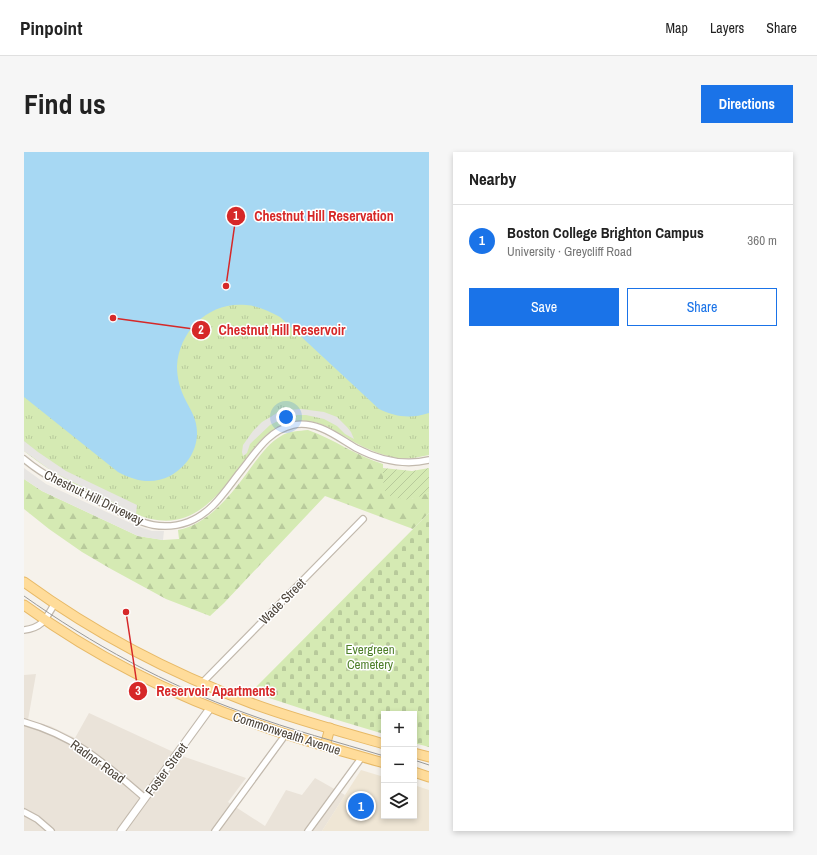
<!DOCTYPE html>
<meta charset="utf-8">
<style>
:root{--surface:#fff;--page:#f6f6f6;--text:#222;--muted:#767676;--line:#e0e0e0;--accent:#1a73e8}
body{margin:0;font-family:"Archivo Narrow",sans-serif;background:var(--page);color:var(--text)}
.controls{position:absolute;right:12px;bottom:12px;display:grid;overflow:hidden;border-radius:0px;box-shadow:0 2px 6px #0003}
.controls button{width:36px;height:36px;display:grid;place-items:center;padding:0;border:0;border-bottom:1px solid var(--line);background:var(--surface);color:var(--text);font:20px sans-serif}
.you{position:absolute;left:262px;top:265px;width:14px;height:14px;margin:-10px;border:3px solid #fff;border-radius:50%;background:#1a73e8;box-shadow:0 0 0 6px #1a73e833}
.badge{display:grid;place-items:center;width:26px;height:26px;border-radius:50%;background:var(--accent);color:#fff;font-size:13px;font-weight:700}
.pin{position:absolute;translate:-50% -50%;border:2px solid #fff;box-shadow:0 1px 4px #0006}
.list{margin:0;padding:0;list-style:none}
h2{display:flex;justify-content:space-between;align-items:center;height:52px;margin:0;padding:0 16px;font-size:17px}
h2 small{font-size:13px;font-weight:400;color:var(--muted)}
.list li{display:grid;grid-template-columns:26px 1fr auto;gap:12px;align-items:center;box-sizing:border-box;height:72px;padding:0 16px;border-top:1px solid var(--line)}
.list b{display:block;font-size:15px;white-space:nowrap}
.list p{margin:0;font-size:13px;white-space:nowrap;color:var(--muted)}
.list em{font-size:13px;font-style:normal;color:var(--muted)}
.actions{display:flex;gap:8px;padding:12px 16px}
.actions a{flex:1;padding:9px 0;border:1px solid var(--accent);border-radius:0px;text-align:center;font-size:14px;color:var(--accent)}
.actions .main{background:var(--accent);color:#fff}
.icon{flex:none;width:22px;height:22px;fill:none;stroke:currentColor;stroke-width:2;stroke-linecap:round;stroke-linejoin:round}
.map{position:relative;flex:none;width:405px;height:679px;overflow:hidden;border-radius:0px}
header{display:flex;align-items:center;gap:24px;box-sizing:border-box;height:56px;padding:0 20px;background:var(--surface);border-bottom:1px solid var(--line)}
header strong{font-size:19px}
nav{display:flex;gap:22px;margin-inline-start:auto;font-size:14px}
.intro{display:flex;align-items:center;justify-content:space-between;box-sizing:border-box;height:96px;padding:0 24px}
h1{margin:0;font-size:28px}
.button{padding:10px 18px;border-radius:0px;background:var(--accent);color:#fff;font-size:14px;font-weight:700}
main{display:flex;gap:24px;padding:0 24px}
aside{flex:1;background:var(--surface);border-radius:0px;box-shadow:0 2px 6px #0003}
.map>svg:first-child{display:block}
</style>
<header>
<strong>Pinpoint</strong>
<nav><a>Map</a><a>Layers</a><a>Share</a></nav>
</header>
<div class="intro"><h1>Find us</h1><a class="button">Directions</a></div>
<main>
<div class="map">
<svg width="405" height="679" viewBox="0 0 405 679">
<defs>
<pattern id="forest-firs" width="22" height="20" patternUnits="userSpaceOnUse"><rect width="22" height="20" fill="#d5eab3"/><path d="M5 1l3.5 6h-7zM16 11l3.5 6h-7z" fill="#b8ca9b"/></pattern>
<pattern id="cemetery-stones" width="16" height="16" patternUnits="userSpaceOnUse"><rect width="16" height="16" fill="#d5eab3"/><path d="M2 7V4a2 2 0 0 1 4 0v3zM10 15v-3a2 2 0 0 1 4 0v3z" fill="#b8ca9b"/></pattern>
<pattern id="park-tufts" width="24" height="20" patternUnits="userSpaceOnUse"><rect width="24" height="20" fill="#d5eab3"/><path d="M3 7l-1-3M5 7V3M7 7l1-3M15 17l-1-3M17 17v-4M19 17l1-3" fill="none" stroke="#b8ca9b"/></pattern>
<pattern id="garden-furrows" width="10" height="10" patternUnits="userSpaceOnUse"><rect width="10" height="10" fill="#d5eab3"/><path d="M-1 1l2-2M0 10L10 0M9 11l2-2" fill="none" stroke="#b8ca9b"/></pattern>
</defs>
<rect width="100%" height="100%" fill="#f6f2eb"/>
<!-- residential -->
<polygon fill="#eae3d9" points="12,522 4,568 26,574 51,586 65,561 158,604 222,626 204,650 241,674 262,638 278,643 291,626 321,643 298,679 0,679 0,523"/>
<!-- education -->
<polygon fill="#efe6d5" points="337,618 360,625 360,664 390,664 390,633 405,638 405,679 298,679"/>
<!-- forest -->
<path fill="url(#forest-firs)" d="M284 278C310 287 332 304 359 312V329L387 347 405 340V361L389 377 301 344 200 451 186 464 142 447 87 417 58 400 25 377 0 357V327L18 339 114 384 139 388 155 387 154 378C187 372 212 336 231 310 239 300 246 290 257 284 265 279 275 279 284 278Z"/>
<!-- cemetery -->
<polygon fill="url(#cemetery-stones)" points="405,361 405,595 390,591 390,562 360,562 360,582 300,564 227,540"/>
<!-- park -->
<path fill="url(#park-tufts)" d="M0 0H405V303C394 305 384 308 372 306 358 303 342 297 330 290 304 275 287 261 257 274 241 280 230 296 220 309 192 348 164 384 112 362 73 343 34 327 0 299Z"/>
<!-- garden -->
<path fill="url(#garden-furrows)" d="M359 316 388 319 405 316V340C388 349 380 350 362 342L359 329Z"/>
<!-- parking -->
<g fill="#e7e5e2">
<polygon points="277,257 300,260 313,265 323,275 327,280 330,287 321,282 313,274 300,267 282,263 270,263 256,268 246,273 226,292 223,301 219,304 218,300 219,293 229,279 238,270 253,261 263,258"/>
<polygon points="0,289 14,300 42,319 113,353 112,362 29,320 0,299"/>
<polygon points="0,316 22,332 113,374 128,379 140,379 139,388 114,384 18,339 0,327"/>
</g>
<!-- water -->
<path fill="#a7d8f3" d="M0 0H405V261C386 267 372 265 355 257L256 165C245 159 235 154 222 153 186 149 155 178 153 214 153 226 156 238 162 249 165 255 169 261 171 268 178 291 166 313 146 324 128 333 111 329 94 320L0 245Z"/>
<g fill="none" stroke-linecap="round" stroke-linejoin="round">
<defs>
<g id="minor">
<path d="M0 307C25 328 55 340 84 354 98 361 113 370 129 373 140 375 153 374 164 370 188 361 201 339 216 320 231 302 243 279 269 273 293 268 313 285 332 296 355 308 380 314 405 308"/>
<path d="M0 478C19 476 22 466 31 451"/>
<polyline points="178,531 339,367"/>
<path d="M0 570C53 585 81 612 121 646"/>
<polyline points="0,660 13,667 27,679"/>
<polyline points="191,679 262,582"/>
<polyline points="284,679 338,605"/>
</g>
<polyline id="tertiary" points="97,679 187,555"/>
<g id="primary">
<path d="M0 430C70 481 146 521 227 551 270 567 315 579 360 592"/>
<path d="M0 453C71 505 152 545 235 573 276 588 318 599 360 611"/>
<polyline points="301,594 306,576"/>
<polyline points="390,601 405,605"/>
<polyline points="390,620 405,625"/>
</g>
</defs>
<!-- minor casing -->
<use href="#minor" stroke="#c2b9ad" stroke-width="8"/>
<!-- tertiary casing -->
<use href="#tertiary" stroke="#c2b9ad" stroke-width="9"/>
<!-- primary casing -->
<use href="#primary" stroke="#e7b967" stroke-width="11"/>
<!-- minor -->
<use href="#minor" stroke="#fff" stroke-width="5.5"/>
<!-- tertiary -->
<use href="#tertiary" stroke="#fff" stroke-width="7"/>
<!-- primary -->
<use href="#primary" stroke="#ffdc9a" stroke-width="9"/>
<!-- tram -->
<g stroke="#999" stroke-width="1">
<path d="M0 444C68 492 142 533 221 561 267 578 314 590 360 604"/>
<polyline points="390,608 405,613"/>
</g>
</g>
<g text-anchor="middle" stroke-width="3" stroke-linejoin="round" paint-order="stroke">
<!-- street labels -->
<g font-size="13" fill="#4a4238" stroke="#fff">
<text transform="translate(70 345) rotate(26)" y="5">Chestnut Hill Driveway</text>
<text transform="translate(258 449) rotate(-45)" y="5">Wade Street</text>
<text transform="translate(263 581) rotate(18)" y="5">Commonwealth Avenue</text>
<text transform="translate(74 609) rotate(36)" y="5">Radnor Road</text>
<text transform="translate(142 617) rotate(-54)" y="5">Foster Street</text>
</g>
<!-- park labels -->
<g font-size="13" fill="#4e7f29" stroke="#fff">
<text x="346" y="502">Evergreen<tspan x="346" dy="15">Cemetery</tspan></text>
</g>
</g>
<!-- callouts -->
<path fill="none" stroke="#d62828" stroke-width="1.5" d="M202 134L212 64M89 166L177 178M102 460L114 539"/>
<g fill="#d62828" stroke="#fff" stroke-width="1.5">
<circle cx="202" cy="134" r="4"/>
<circle cx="89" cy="166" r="4"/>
<circle cx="102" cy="460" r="4"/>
<circle cx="212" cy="64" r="10"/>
<circle cx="177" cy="178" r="10"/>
<circle cx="114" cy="539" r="10"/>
</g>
<g font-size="12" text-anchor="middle" font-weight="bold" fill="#fff">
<text x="212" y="68">1</text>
<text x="177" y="182">2</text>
<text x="114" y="543">3</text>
</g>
<g font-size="14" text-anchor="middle" font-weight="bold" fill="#d62828" stroke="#fff" stroke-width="3" stroke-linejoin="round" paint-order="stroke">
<text x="300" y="69">Chestnut Hill Reservation</text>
<text x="258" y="183">Chestnut Hill Reservoir</text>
<text x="192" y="544">Reservoir Apartments</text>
</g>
</svg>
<div class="controls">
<button>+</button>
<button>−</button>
<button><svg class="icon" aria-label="layers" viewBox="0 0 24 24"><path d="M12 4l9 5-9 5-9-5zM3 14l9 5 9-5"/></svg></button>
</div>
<div class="you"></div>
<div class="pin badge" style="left:337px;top:654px">1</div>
</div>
<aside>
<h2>Nearby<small></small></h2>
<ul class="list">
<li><span class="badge">1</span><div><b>Boston College Brighton Campus</b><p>University · Greycliff Road</p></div><em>360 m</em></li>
</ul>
<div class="actions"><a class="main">Save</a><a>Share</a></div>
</aside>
</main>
